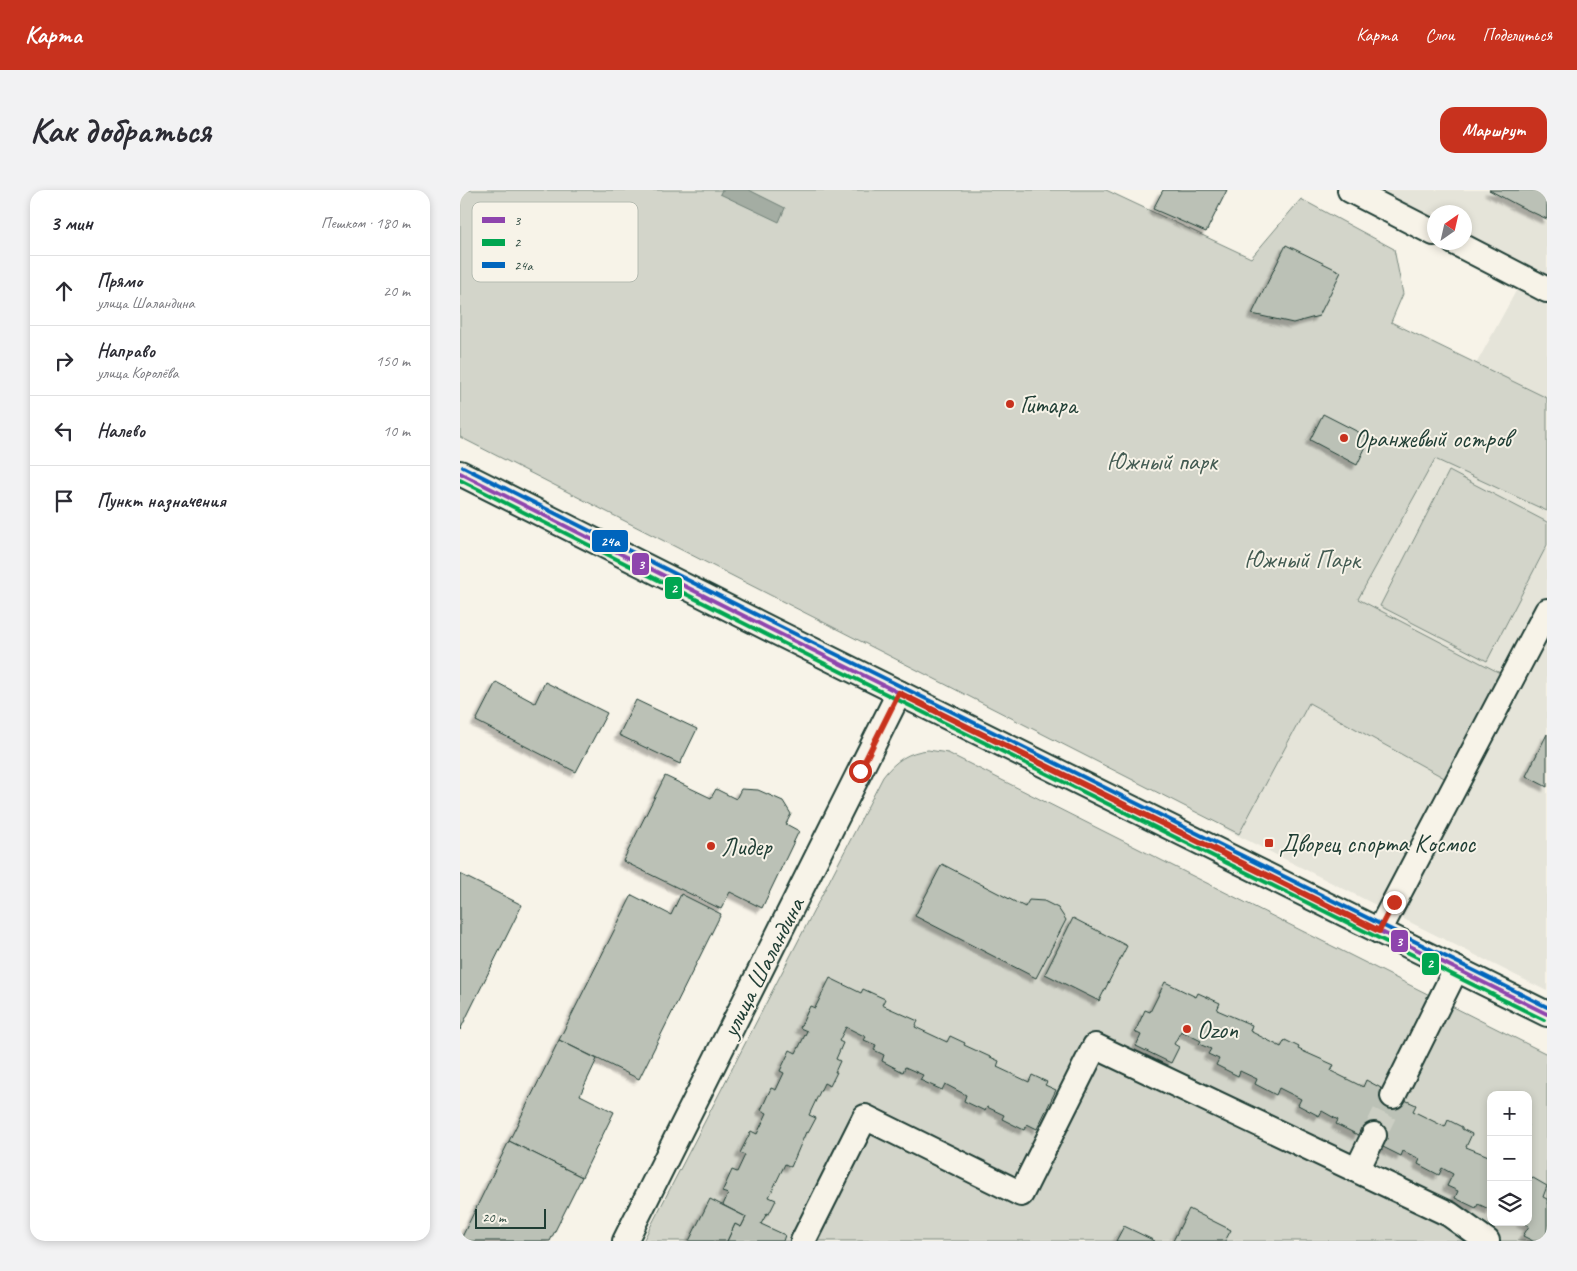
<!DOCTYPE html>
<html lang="ru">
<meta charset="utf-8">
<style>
:root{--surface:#fff;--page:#f2f2f3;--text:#2b2b33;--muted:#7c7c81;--line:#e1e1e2;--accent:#c8321e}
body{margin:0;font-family:Caveat,sans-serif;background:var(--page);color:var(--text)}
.controls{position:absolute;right:15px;bottom:15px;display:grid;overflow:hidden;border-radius:10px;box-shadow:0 2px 8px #0003}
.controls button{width:45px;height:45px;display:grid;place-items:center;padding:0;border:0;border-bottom:1px solid var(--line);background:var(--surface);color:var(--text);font:25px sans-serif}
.compass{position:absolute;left:967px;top:15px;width:45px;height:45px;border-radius:50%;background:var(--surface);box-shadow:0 2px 8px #0003;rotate:34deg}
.scale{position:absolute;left:15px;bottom:12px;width:71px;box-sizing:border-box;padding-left:5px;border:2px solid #1f3d34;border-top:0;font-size:14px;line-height:18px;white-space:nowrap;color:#1f3d34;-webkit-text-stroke:4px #f7f3e8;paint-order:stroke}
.stop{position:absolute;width:15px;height:15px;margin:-11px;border:4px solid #c8321e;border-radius:50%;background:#fff}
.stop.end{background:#c8321e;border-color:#fff;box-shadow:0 1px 5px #0008}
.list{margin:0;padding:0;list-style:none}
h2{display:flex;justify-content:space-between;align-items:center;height:65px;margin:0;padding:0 20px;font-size:21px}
h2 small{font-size:16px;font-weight:400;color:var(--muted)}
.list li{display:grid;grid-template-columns:32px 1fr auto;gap:15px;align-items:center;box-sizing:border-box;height:70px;padding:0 20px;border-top:1px solid var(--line)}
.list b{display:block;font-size:19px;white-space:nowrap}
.list p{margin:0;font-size:16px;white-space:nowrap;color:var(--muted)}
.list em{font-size:16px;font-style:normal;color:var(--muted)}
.icon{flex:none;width:28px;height:28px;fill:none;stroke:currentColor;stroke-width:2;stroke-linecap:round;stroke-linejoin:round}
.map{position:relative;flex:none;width:1087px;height:1051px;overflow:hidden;border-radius:15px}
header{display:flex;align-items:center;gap:30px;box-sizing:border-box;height:70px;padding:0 25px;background:var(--accent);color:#fff}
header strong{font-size:24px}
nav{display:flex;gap:28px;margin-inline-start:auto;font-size:18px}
.intro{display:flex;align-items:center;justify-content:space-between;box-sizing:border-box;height:120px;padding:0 30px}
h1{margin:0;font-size:35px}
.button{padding:12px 22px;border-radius:15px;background:var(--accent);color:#fff;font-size:18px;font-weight:700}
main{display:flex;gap:30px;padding:0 30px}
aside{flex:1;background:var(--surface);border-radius:15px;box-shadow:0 2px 8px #0003}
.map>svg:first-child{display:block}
</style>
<header>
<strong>Карта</strong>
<nav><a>Карта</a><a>Слои</a><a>Поделиться</a></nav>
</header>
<div class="intro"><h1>Как добраться</h1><a class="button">Маршрут</a></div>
<main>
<aside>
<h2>3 мин<small>Пешком · 180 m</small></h2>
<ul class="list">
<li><svg class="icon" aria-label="ahead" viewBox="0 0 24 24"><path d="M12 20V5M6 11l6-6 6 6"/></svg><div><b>Прямо</b><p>улица Шаландина</p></div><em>20 m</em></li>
<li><svg class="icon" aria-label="right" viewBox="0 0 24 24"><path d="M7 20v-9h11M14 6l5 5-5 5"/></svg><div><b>Направо</b><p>улица Королёва</p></div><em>150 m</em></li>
<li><svg class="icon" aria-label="left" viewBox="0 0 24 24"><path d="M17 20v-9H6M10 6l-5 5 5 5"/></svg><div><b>Налево</b></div><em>10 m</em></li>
<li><svg class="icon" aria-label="arrive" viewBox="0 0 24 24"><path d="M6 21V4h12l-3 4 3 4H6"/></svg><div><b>Пункт назначения</b></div></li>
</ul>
</aside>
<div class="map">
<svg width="1087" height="1051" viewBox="0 0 1087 1051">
<defs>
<filter id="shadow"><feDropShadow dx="-4.5" dy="4.5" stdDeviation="1" flood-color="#0004"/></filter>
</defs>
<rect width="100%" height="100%" fill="#f7f3e8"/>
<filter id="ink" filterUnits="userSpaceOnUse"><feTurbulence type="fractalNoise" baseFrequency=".02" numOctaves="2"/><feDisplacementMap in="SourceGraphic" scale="10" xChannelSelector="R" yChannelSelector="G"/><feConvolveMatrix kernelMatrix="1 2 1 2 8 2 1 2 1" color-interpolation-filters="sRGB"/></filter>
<g filter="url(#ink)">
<!-- built -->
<polygon fill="#e5e4d9" points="914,0 1087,0 1087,801 763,638 1068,79 1005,46 1004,22 974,22 974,31"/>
<!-- green -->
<g fill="#d3d5ca" stroke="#79897f" fill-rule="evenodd">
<polygon points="0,0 646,0 791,68 841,9 934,59 943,104 931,132 1087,208 1087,321 975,269 898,409 1040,483 988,590 849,513 779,644 0,247"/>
<polygon points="989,281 1087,332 1087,355 1027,471 920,416"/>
<path d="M468 560 488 563 1087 864V1051H183L423 587C435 571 448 562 468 560ZM1031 905H1068V1032H1031Z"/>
</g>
<!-- water -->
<polygon fill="#a4ada3" stroke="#6f8077" points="262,0 289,0 325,18 319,32 260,4"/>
<!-- building -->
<g fill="#bbc1b6" stroke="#1f3d34" filter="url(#shadow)">
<polygon points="703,0 767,0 746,42 693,19"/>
<polygon points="1029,0 1087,0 1087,29 1061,17"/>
<polygon points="826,55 881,82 859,126 833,133 792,124"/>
<polygon points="863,224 910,248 897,275 850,250"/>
<polygon points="36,492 75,513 85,492 147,523 116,582 16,531"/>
<polygon points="176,510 237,539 220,574 159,545"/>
<polygon points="1087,544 1087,597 1066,586"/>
<polygon points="205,586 251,608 256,599 276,609 281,599 298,600 323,611 331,624 326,634 339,641 302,718 270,702 261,719 163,671"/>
<polygon points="482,674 565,717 569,710 584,711 598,718 606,730 576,788 455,726"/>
<polygon points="0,684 62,715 0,840"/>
<polygon points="221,704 261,724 179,889 99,850 172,705 211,725"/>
<polygon points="613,728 667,756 639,811 585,784"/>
<polygon points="370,788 401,803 403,799 425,809 422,815 458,831 455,837 487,852 490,846 505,853 504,855 539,871 537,877 569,892 572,885 587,892 585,895 596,900 577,939 567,934 564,940 542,929 544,925 527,917 525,921 504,911 506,905 485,894 482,900 460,890 463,885 445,877 443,882 422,871 424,865 414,860 416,855 404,850 406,847 386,837 379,851 383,853 376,869 380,871 375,882 377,882 370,896 364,893 349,925 356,928 348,943 346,942 331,977 325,974 309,1007 316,1010 309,1024 307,1023 301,1034 325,1045 323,1051 267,1051 275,1034 281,1037 286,1027 263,1015 268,1004 262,1002 272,980 277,982 285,965 280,963 291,941 297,944 307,923 301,920 311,898 316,900 324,883 320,881 330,860 336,863 347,841 340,838 350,816 355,818"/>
<polygon points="705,792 736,807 738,803 760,813 757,820 792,835 790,841 821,857 825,850 839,857 838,859 874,875 871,881 903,897 906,890 921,898 920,899 956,915 953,921 985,937 988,930 1002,937 1002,939 1012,944 1006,957 1031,967 1028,974 1031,975 1031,1020 1018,1014 1016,1018 995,1008 998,1001 987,996 993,984 982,978 979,985 958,974 960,969 943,961 941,966 919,955 922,949 901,938 898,945 876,934 878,930 862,921 859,926 838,915 841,909 819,898 816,905 795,894 797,889 780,881 778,886 756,875 759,869 748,864 751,859 739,854 741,851 721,841 714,854 719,857 711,873 676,856 681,845 675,842 685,820 690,822"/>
<polygon points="99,850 137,869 120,905 154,922 122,987 49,951"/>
<polygon points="49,951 122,987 90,1051 0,1051"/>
<polygon points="1068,985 1087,996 1083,1007 1087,1009 1087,1051 1073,1051 1063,1046 1069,1036 1061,1032 1068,1032"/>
<polygon points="250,1009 286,1027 281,1037 275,1034 267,1051 229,1051"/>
<polygon points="729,1019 771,1040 765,1051 713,1051"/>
<polygon points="664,1036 695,1051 656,1051"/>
</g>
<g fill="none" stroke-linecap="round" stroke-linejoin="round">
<!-- minor-tunnel -->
<polyline stroke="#cccfc4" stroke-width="24" stroke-dasharray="24 12" stroke-linecap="butt" points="914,945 933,906"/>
<defs>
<g id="minor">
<polyline points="890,0 974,43"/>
<polyline points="994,52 1087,100"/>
<polyline points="0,283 310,439 1087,824"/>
<polyline points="919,741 1087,421"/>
<polyline points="933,906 996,779"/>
<polyline points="897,980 914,945"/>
<polyline points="165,1051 439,503"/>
<polyline points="343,1051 405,927 561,1004 635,856 989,1024 1027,1051"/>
</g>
</defs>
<!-- minor casing -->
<use href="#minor" stroke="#1f3d34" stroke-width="28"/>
<!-- minor -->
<use href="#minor" stroke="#f7f3e8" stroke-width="24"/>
<defs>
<polyline id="bus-1" points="0,283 310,439 1087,824"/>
<polyline id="bus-2" points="0,290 307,445 1084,830"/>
<polyline id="bus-3" points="3,277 313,433 1087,817"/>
</defs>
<!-- bus-1 casing -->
<use href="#bus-1" stroke="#f7f3e8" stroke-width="8"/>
<!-- bus-2 casing -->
<use href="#bus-2" stroke="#f7f3e8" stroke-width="8"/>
<!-- bus-3 casing -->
<use href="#bus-3" stroke="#f7f3e8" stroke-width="8"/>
<!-- bus-1 -->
<use href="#bus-1" stroke="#8e44ad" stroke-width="4"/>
<!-- bus-2 -->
<use href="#bus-2" stroke="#00a651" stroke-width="4"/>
<!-- bus-3 -->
<use href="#bus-3" stroke="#0065bd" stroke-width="4"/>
</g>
</g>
<g fill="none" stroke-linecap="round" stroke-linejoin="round" filter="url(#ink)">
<!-- route -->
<polyline stroke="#c8321e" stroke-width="6" points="400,581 439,503 919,741 934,712"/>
</g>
<!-- markers -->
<g fill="#c8321e" stroke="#f7f3e8" stroke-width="2">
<circle cx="550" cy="214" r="5"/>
<circle cx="884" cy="248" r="5"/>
<rect x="804" y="648" width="10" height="10" rx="2.5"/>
<circle cx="251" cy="656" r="5"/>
<circle cx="727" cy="839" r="5"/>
</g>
<g text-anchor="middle" stroke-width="4" stroke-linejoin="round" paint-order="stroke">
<!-- poi labels -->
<g font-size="25" fill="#1f3d34" stroke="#f7f3e8" text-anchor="start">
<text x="560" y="223">Гитара</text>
<text x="894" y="257">Оранжевый остров</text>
<text x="819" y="662">Дворец спорта Космос</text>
<text x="261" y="665">Лидер</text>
<text x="737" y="848">Ozon</text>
</g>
<!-- park labels -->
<g font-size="25" fill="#435b52" stroke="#f7f3e8">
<text x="702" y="280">Южный парк</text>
<text x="842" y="378">Южный Парк</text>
</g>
<!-- street labels -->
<g font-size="25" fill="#1f3d34" stroke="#f7f3e8">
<text transform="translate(302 777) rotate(-63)" y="9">улица Шаландина</text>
</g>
</g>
<!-- legend -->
<rect x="12" y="12" width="166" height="80" rx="8" fill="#f7f3e8" stroke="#b6bcb2" stroke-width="1"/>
<rect x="22" y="27" width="23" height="6" fill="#8e44ad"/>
<rect x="22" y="49" width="23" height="7" fill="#00a651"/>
<rect x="22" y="72" width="23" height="6" fill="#0065bd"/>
<g font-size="14" fill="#1f3d34">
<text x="54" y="35">3</text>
<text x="54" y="57">2</text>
<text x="54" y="80">24a</text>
</g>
<g stroke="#f7f3e8" stroke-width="2">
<rect x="131" y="339" width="38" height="24" rx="5" fill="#0065bd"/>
<rect x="171" y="362" width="19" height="24" rx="5" fill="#8e44ad"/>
<rect x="204" y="386" width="19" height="24" rx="5" fill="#00a651"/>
<rect x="930" y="739" width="19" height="24" rx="5" fill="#8e44ad"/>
<rect x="961" y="762" width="19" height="24" rx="5" fill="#00a651"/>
</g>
<g font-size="14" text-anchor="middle" font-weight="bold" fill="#fff">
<text x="150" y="356">24a</text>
<text x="181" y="379">3</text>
<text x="214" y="403">2</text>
<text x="939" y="756">3</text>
<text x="970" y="778">2</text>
</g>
</svg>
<div class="controls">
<button>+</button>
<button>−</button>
<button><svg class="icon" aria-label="layers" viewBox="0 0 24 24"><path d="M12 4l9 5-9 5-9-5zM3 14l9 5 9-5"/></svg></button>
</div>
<svg class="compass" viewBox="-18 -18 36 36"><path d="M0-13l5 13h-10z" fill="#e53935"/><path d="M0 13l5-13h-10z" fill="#7c7c81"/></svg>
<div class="scale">20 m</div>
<div class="stop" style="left:400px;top:581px"></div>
<div class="stop end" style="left:934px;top:712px"></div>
</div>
</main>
